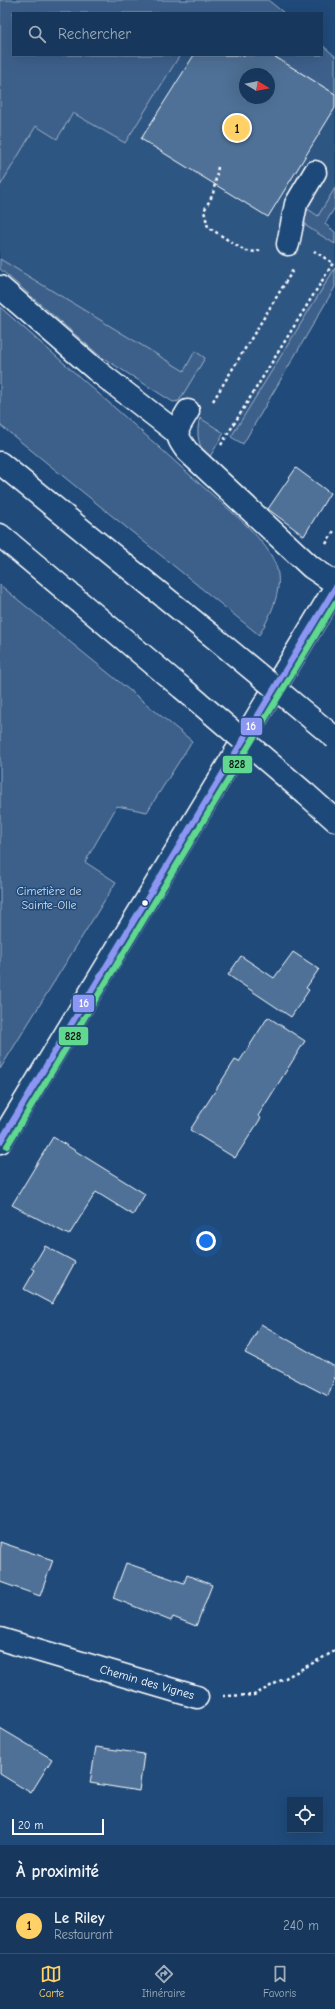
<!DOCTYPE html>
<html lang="fr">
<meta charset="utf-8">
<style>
:root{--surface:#17385c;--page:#244365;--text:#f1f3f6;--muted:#9eacbb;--line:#365272;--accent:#ffd166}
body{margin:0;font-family:"Comic Neue",sans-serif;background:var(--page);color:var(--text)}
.controls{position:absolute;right:12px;bottom:12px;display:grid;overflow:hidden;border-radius:0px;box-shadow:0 4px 16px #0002}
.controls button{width:36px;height:36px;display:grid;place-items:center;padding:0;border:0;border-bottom:1px solid var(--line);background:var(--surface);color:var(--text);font:20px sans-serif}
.compass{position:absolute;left:239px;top:68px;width:36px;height:36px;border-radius:50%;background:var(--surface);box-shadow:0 4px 16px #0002;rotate:100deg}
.scale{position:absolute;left:12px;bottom:10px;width:92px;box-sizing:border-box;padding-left:4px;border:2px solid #fff;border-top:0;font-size:11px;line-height:14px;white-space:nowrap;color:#fff;-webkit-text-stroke:3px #1f4a7a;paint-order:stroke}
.you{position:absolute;left:206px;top:1241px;width:14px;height:14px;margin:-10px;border:3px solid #fff;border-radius:50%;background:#1a73e8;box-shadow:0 0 0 6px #1a73e833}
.badge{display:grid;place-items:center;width:26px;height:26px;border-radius:50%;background:var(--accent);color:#111;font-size:13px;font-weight:700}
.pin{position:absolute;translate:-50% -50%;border:2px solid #fff;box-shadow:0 1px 4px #0006}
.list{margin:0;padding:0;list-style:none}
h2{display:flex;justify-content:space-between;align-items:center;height:52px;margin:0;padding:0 16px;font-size:17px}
h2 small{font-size:13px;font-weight:400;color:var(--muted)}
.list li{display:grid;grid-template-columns:26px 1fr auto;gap:12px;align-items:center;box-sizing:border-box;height:56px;padding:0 16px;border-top:1px solid var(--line)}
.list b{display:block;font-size:15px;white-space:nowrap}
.list p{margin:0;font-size:13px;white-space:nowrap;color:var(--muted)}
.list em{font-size:13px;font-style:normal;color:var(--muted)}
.icon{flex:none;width:22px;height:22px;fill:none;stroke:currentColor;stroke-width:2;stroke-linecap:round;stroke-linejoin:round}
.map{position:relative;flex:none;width:335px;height:1845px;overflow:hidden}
.search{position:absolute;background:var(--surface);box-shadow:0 4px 16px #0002;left:12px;right:12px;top:12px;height:44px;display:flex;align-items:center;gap:10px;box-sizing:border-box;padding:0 14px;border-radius:0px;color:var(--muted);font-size:15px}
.sheet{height:108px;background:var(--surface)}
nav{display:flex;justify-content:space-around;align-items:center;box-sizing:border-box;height:56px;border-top:1px solid var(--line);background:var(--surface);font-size:11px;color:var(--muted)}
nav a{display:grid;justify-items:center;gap:2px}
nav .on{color:var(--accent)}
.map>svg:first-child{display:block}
</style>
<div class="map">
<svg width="335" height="1845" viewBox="0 0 335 1845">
<rect width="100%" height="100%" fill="#1f4a7a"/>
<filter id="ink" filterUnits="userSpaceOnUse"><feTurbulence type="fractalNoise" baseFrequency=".025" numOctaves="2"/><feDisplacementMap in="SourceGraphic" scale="8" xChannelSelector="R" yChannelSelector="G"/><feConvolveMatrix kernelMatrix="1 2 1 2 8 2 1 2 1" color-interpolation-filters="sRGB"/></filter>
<g filter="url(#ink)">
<!-- built -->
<path fill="#2e5683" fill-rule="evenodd" d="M0 0H268L284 13H13V55H322V45L335 56V207L325 224 335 232V287L243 444 100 356 0 269ZM245 74H269V98H245Z"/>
<!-- green -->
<g fill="#3c618b" stroke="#9eb0c5">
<polygon points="0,0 268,0 284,13 13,13 13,55 180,55 125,143 73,113 57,139 36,126 0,186"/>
<polygon points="322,45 335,56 335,94 272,55 322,55"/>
<polygon points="335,188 335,207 325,224 335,232 335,244 306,226 304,219 308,209 318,216"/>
<polygon points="0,259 184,371 195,351 205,358 179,401 173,402 100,356 0,269"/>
<polygon points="335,268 335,287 243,444 231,437"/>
<path d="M0 307C67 366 134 424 200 484 222 504 264 536 275 563 285 587 271 615 259 635L0 425Z"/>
<path d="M200 418 224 433 208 460C199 446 195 435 200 418Z"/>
<polygon points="0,585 192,741 147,812 117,806 85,862 116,882 0,1069"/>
</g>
<!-- building -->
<g fill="#507197" stroke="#fff" fill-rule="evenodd">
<path d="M194 55H272L335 94V108L268 217 141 139ZM245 74H269V98H245Z"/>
<polygon points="296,468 330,493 304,536 268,509"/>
<polygon points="293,952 319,969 306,988 309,990 291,1017 228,975 241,956 274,978"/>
<polygon points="268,1017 305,1041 258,1116 261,1118 235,1158 190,1130 235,1060 239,1062"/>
<polygon points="53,1137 145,1194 133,1215 96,1192 69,1235 12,1205"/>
<polygon points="45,1246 75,1262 52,1304 24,1289 35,1270 32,1268"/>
<polygon points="261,1324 335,1367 335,1377 328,1396 245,1353"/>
<polygon points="0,1542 53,1560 40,1596 0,1582"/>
<polygon points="126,1563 184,1583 187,1575 212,1585 196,1626 173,1617 171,1621 113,1598"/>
<polygon points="0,1728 52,1759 31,1793 0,1774"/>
<polygon points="96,1747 144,1754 139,1791 90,1783"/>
</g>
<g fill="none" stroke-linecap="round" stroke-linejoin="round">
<defs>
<g id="minor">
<polyline points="288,244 296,204 315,172"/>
<polyline points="0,287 96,370 177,433"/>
<path d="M188 411C176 431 173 432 187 451L311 567 335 583"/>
<polyline points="0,1639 197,1697"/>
</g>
<polyline id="major" points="0,1142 335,588"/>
<g id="highway">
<polyline points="0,463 211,635"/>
<polyline points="0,535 182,688"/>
<polyline points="306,794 335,820"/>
</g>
</defs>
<!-- minor casing -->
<use href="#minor" stroke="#fff" stroke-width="25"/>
<!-- major casing -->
<use href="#major" stroke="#fff" stroke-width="25"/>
<!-- highway casing -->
<use href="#highway" stroke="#fff" stroke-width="25"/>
<!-- path -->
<g stroke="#fff" stroke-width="2.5" stroke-dasharray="3 3" stroke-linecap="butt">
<polyline points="218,167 213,194 204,211 208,227 245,251 257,252 262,248"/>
<polyline points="213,401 293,270"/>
<polyline points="221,445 333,263 314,251"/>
<polyline points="326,544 335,529"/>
<polyline points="223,1696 254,1695 335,1651"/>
</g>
<!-- minor -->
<use href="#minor" stroke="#1f4a7a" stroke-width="22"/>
<!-- major -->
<use href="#major" stroke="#1f4a7a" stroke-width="22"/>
<!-- highway -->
<use href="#highway" stroke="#1f4a7a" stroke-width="22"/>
<defs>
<g id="highway-bridge">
<polyline points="211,635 335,738"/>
<polyline points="182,688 306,794"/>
</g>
</defs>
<!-- highway-bridge casing -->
<use href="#highway-bridge" stroke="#fff" stroke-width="25" stroke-linecap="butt"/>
<!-- highway-bridge -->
<use href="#highway-bridge" stroke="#1f4a7a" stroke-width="22"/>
<defs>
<polyline id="bus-1" points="0,1142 335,588"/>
<polyline id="bus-2" points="7,1146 335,603"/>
</defs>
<!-- bus-1 casing -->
<use href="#bus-1" stroke="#1f4a7a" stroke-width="9"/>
<!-- bus-2 casing -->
<use href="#bus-2" stroke="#1f4a7a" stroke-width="9"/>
<!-- bus-1 -->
<use href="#bus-1" stroke="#8c97f3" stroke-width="6"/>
<!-- bus-2 -->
<use href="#bus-2" stroke="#60d890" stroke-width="6"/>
</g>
</g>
<!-- markers -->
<circle fill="#fff" stroke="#1f4a7a" stroke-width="1.5" cx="145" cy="903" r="3.5"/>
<g text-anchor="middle" stroke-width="3" stroke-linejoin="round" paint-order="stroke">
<!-- park labels -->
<g font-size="12" fill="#d8dfe8" stroke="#1f4a7a">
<text x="49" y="895">Cimetière de<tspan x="49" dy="14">Sainte-Olle</tspan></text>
</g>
<!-- street labels -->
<g font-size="12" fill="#fff" stroke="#1f4a7a">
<text transform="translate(147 1682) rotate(16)" y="4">Chemin des Vignes</text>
</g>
</g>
<g stroke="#1f4a7a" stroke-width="1.5">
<rect x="240" y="717" width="23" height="19" rx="4" fill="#8c97f3"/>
<rect x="222" y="755" width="31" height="19" rx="4" fill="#60d890"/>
<rect x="72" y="994" width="23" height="19" rx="4" fill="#8c97f3"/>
<rect x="58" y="1026" width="31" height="20" rx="4" fill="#60d890"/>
</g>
<g font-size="11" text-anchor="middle" font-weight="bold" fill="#fff">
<text x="251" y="730">16</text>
<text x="84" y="1007">16</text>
</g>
<g font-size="11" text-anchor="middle" font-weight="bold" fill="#111">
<text x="237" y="768">828</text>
<text x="73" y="1040">828</text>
</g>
</svg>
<div class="controls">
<button><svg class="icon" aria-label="locate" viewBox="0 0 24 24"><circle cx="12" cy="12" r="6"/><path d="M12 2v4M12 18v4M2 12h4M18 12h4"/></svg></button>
</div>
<svg class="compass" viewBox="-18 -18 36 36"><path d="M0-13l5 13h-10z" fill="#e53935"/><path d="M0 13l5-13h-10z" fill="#9eacbb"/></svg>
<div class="scale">20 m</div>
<div class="you"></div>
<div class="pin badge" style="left:237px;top:128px">1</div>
<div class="search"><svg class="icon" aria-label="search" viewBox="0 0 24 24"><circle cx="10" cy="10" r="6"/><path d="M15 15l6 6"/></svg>Rechercher</div>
</div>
<section class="sheet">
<h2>À proximité<small></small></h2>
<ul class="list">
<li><span class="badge">1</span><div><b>Le Riley</b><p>Restaurant</p></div><em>240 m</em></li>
</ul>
</section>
<nav>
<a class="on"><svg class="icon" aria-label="map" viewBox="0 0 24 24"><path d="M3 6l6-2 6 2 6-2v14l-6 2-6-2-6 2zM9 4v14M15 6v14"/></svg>Carte</a>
<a><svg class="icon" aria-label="directions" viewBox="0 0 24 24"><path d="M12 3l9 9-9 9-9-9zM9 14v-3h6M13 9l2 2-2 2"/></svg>Itinéraire</a>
<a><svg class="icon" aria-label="saved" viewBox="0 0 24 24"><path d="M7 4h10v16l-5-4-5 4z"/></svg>Favoris</a>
</nav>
